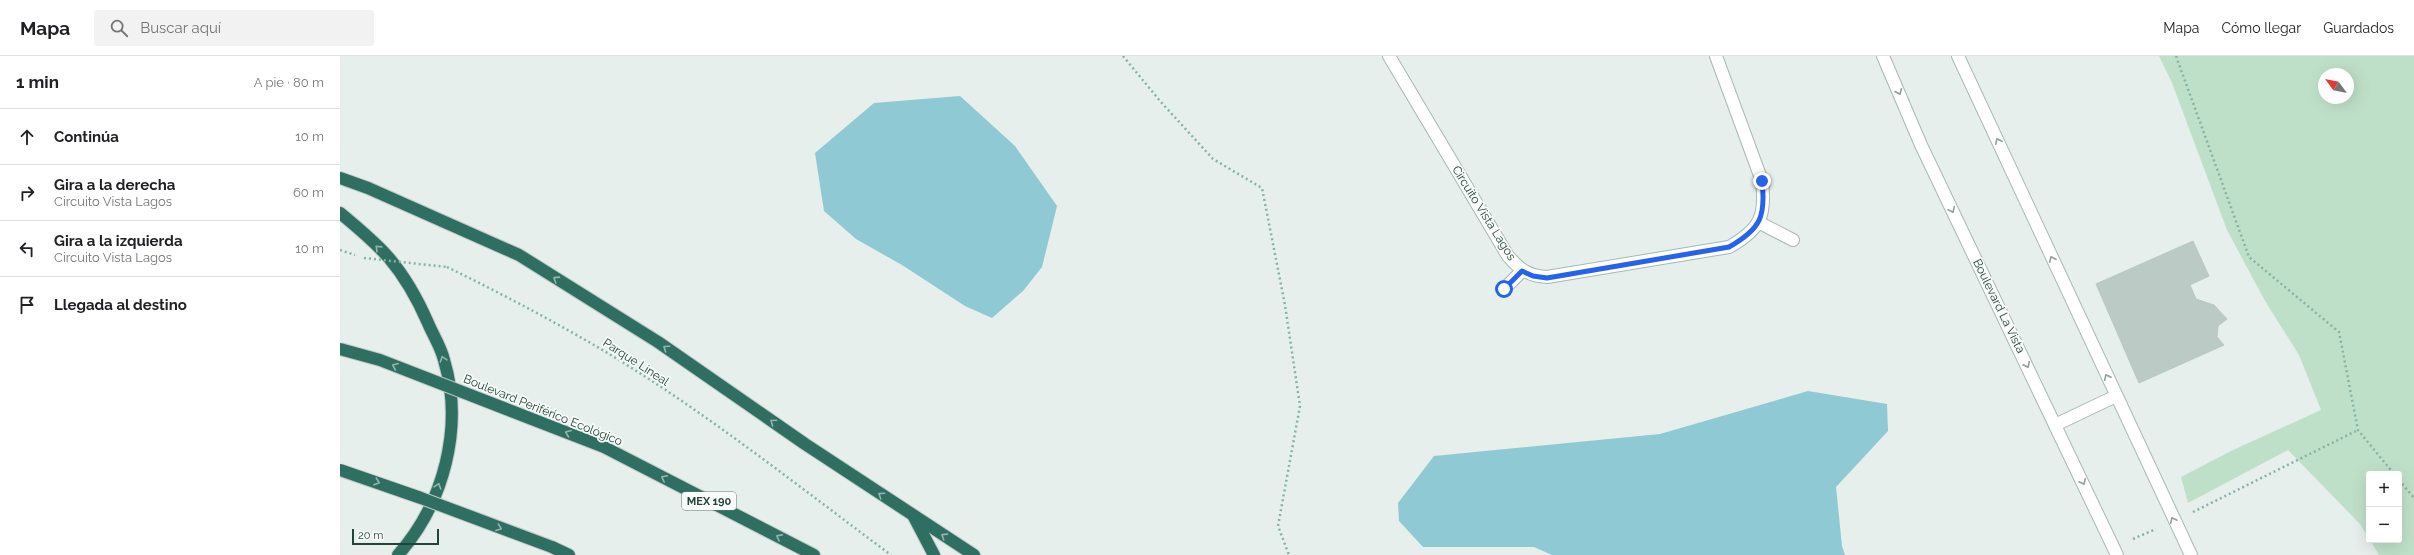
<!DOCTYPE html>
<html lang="es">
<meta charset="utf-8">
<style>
:root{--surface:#fff;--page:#f2f2f2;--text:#202124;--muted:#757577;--line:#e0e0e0}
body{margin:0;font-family:Raleway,sans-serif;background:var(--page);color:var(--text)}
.controls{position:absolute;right:12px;bottom:12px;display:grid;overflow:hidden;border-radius:4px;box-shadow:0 4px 16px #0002}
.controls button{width:36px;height:36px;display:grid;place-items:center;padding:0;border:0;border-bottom:1px solid var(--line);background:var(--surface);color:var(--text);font:20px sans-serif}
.compass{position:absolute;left:1978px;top:12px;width:36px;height:36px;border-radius:50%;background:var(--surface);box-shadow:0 4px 16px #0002;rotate:303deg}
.scale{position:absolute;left:12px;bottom:10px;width:87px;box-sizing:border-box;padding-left:4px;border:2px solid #24423a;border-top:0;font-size:11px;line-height:14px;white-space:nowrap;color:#24423a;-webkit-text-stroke:3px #f7fbf9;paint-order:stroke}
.stop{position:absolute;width:12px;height:12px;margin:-9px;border:3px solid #2563eb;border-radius:50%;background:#fff}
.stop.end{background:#2563eb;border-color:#fff;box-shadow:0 1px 4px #0008}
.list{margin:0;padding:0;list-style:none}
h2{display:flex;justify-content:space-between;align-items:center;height:52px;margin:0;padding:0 16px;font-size:17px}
h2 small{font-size:13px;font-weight:400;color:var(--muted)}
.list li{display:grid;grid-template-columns:26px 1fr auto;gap:12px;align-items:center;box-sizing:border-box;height:56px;padding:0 16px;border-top:1px solid var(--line)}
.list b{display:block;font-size:15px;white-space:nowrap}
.list p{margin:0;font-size:13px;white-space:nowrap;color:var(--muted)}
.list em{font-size:13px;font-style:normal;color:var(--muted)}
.icon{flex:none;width:22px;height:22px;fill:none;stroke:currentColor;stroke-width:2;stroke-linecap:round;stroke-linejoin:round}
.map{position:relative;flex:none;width:2074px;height:499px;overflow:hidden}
header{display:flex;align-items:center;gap:24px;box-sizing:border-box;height:56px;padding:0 20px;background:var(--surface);border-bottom:1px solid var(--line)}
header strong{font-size:19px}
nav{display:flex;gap:22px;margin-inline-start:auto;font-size:14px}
.search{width:280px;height:36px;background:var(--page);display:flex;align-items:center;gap:10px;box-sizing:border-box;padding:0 14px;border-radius:4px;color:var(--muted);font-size:15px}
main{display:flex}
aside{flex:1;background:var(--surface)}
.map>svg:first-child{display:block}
</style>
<header>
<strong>Mapa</strong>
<div class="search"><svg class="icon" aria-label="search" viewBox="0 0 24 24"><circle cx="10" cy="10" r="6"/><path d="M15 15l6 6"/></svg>Buscar aquí</div>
<nav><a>Mapa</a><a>Cómo llegar</a><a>Guardados</a></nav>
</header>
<main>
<aside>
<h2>1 min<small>A pie · 80 m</small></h2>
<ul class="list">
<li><svg class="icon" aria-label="ahead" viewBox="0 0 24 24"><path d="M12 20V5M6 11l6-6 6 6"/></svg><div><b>Continúa</b></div><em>10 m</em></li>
<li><svg class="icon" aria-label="right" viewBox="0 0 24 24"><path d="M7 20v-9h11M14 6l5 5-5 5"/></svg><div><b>Gira a la derecha</b><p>Circuito Vista Lagos</p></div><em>60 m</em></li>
<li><svg class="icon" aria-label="left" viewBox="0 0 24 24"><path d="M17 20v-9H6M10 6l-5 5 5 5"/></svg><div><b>Gira a la izquierda</b><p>Circuito Vista Lagos</p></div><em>10 m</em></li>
<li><svg class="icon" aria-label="arrive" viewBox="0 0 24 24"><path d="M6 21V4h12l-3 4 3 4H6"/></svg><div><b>Llegada al destino</b></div></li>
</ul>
</aside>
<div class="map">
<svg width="2074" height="499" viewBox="0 0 2074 499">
<rect width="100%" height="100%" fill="#e6efeb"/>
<!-- green -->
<path fill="#bfe0c8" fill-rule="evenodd" d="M1819 0H2074V499H2039L2030 484H2059V418H2029V483L2020 468 1948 394 1848 447 1841 421 1893 394 1981 354 1959 299 1925 245 1887 174 1832 27ZM1984 18H2008V42H1984Z"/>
<!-- water -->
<g fill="#8ec9d4">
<polygon points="620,40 675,90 717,150 702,211 683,235 652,262 625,250 562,209 516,183 484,155 475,97 534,47"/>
<polygon points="1468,335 1547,348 1548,375 1496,431 1502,490 1505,499 1212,499 1194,491 1083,491 1059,465 1058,447 1094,400 1320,378"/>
</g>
<!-- building -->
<polygon fill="#bbcac4" stroke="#b8c9c2" points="1853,185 1869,220 1850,229 1856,243 1874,249 1887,263 1878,270 1877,281 1884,289 1799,327 1756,228"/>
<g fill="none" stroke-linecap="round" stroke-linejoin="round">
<defs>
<g id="street">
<path d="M1049 0 1168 200C1180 214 1189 220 1207 221L1389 191C1421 173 1426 160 1422 125L1376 0"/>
<polyline points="1543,0 1581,89 1777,499"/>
<polyline points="1618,0 1851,499"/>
<polyline points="1420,167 1453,184"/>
<polyline points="1164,233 1182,215"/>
<polyline points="1715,369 1776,340"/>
</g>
<g id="highway">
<polyline points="0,122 28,132 179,199 318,286 465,388 634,499"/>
<path d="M0 157C17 171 35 186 49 202 66 222 78 244 88 267 93 279 101 291 104 304 124 371 104 447 58 499"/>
<polyline points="264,391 474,499"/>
<polyline points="574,461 594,499"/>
<polyline points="212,491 229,499"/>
</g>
</defs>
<!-- street casing -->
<use href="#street" stroke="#a8b8b2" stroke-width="14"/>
<!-- highway casing -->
<use href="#highway" stroke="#c2cac8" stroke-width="14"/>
<!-- path -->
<g stroke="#86b3a5" stroke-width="2.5" stroke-dasharray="2 3" stroke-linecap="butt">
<polyline points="783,0 820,45 873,103 922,132 945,249 960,350 938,470 949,499"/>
<polyline points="1836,0 1909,201 1999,276 2018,374 2054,418"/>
<polyline points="0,194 15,199"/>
<path d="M107 211C156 235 206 261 254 289 358 350 454 427 551 499"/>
<polyline points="2059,424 2074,442"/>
<polyline points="1853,456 2018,374"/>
<polyline points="1793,483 1816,473"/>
</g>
<!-- street -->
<use href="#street" stroke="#fff" stroke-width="12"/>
<!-- highway -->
<use href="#highway" stroke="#2f6f62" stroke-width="12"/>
<defs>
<g id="highway-bridge">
<polyline points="0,293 40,304 264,391"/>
<polyline points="0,414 81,442 212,491"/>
</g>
</defs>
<!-- highway-bridge casing -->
<use href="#highway-bridge" stroke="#c2cac8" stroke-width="14" stroke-linecap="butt"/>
<!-- path-bridge -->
<polyline stroke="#86b3a5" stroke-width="2.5" stroke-dasharray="2 3" stroke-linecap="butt" points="24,202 107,211"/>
<!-- highway-bridge -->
<use href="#highway-bridge" stroke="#2f6f62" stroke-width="12"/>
</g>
<!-- one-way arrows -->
<defs><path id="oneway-chevron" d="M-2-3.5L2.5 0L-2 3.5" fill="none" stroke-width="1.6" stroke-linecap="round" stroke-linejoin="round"/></defs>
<g stroke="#92a09c">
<use href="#oneway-chevron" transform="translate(1559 36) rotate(67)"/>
<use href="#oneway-chevron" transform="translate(1658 85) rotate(-115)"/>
<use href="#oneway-chevron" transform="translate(1612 154) rotate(64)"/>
<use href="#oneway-chevron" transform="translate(1712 203) rotate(-115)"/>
<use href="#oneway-chevron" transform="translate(1687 309) rotate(64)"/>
<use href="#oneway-chevron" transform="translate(1767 321) rotate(-115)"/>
<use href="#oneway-chevron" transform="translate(1743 426) rotate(64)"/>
<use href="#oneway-chevron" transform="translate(1833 464) rotate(-116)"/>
</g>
<g stroke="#93b5ae">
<use href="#oneway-chevron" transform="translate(38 192) rotate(-136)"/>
<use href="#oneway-chevron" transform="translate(216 223) rotate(-147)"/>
<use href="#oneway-chevron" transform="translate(326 292) rotate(-145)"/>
<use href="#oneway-chevron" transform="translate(103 303) rotate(-108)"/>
<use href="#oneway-chevron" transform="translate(55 310) rotate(-157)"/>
<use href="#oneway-chevron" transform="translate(433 366) rotate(-145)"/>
<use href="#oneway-chevron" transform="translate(228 377) rotate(-158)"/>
<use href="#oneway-chevron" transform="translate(324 422) rotate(-153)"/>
<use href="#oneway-chevron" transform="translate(37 426) rotate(19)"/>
<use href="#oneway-chevron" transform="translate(98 430) rotate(-72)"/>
<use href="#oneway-chevron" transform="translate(541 439) rotate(-146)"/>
<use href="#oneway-chevron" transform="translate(159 472) rotate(20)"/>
<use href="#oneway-chevron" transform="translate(604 480) rotate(-147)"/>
<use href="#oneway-chevron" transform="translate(439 481) rotate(-153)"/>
</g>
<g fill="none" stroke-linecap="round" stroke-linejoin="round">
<!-- route -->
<path stroke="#2563eb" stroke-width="5" d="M1164 233 1182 215 1193 220 1207 222 1389 191C1421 173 1426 160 1422 125"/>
</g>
<g text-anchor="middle" stroke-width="3.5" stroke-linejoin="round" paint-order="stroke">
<!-- shield labels -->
<rect fill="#f7fbf9" stroke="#637a73" stroke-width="1" x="342" y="436" width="54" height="18" rx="3"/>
<g font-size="11" font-weight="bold" fill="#24423a">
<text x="369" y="449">MEX 190</text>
</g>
<!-- street labels -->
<g font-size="12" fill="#24423a" stroke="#f7fbf9">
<text transform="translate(1144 157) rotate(58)" y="4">Circuito Vista Lagos</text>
<text transform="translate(1659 250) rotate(64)" y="4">Boulevard La Vista</text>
<text transform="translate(296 306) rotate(33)" y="4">Parque Lineal</text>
<text transform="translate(203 354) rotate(22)" y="4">Boulevard Periférico Ecológico</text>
</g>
</g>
</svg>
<div class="controls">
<button>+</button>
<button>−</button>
</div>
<svg class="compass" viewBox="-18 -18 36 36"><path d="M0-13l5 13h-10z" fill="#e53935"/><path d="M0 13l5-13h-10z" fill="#757577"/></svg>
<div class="scale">20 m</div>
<div class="stop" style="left:1164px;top:233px"></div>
<div class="stop end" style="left:1422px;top:125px"></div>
</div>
</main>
